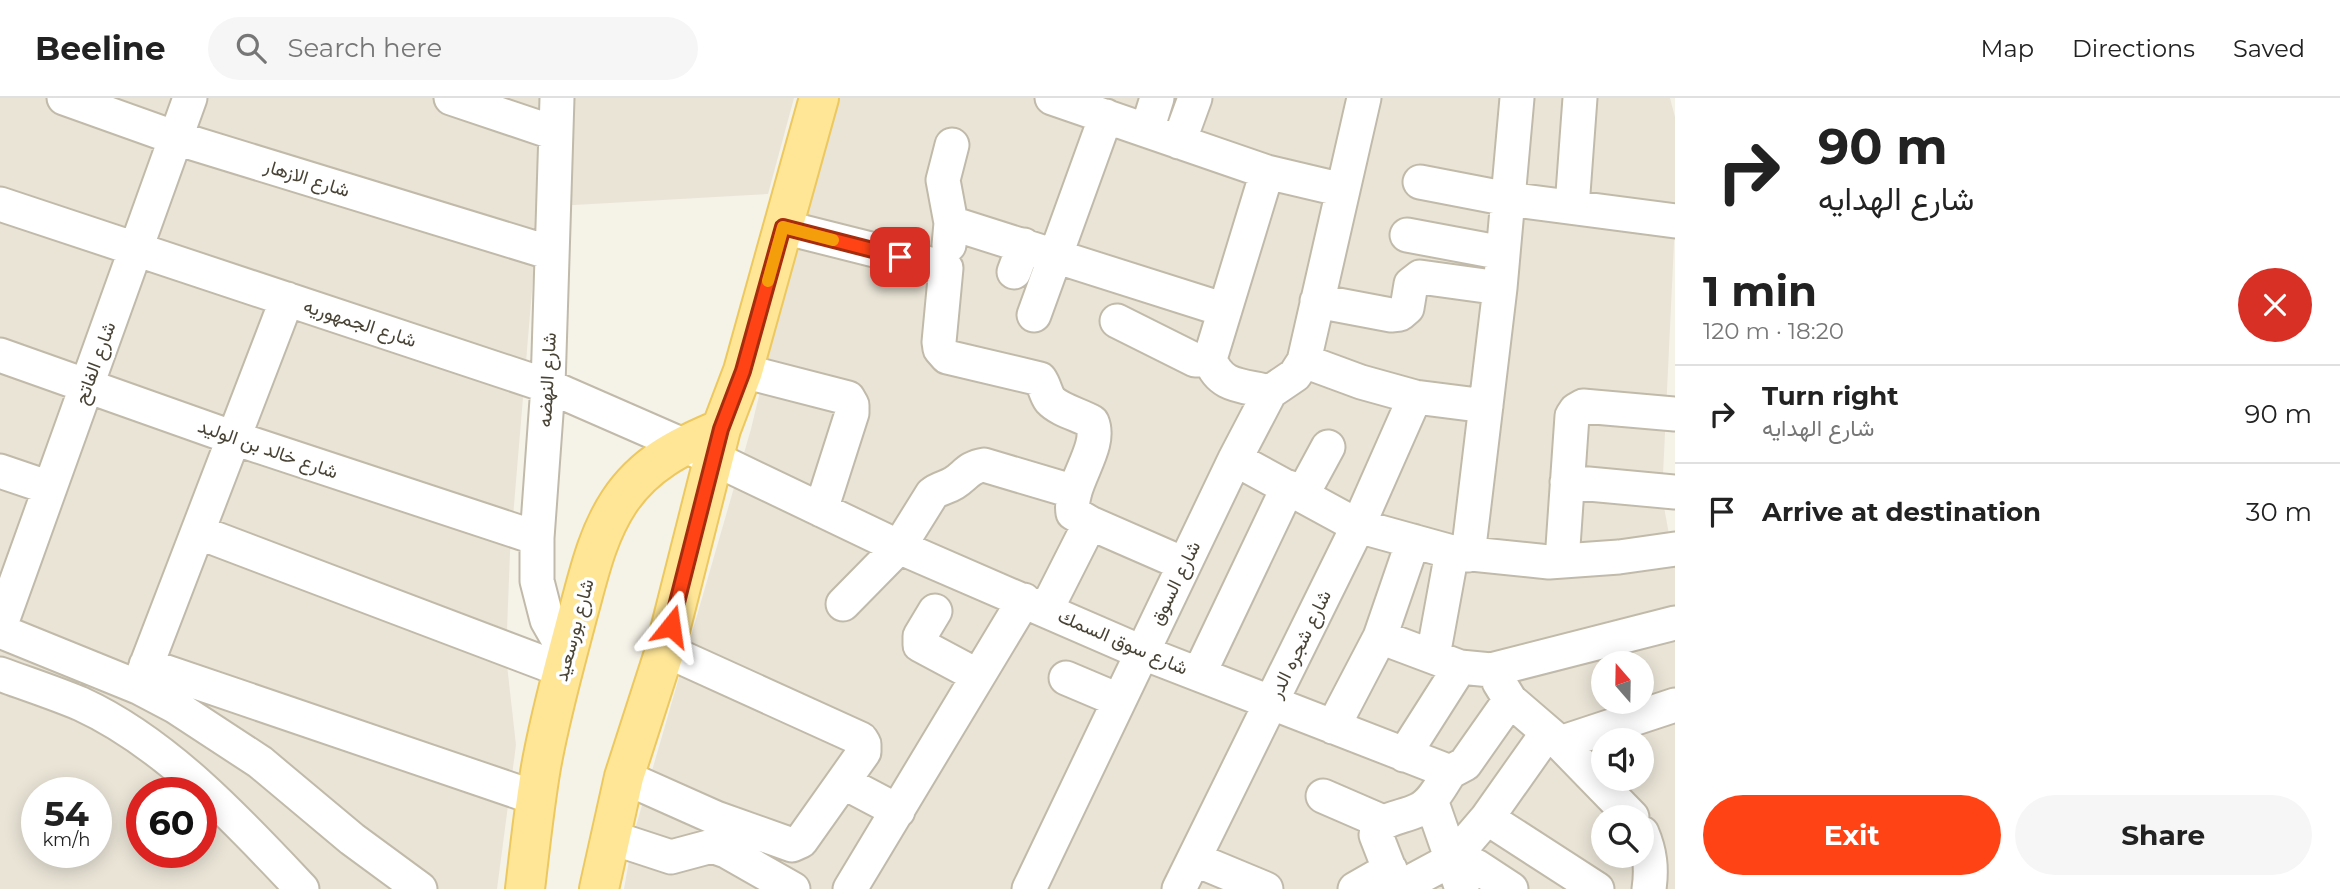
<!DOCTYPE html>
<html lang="en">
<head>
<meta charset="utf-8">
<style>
	body { margin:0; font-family:Montserrat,Vazirmatn,sans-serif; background:#f6f6f6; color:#222; height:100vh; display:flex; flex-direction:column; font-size:26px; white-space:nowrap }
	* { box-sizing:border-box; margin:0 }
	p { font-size:23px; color:#767676 }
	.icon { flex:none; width:38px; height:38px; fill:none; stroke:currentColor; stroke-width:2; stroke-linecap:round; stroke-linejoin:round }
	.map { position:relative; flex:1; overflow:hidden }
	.drawer { display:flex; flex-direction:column; background:#fff; width:665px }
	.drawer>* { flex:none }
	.guide { background:#fff; color:#222; overflow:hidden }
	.needle { width:46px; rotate:340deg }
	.buttons { position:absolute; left:1591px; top:553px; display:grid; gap:14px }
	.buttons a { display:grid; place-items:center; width:63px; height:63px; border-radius:50%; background:#fff; box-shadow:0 4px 18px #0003; font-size:35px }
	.speed { position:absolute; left:21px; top:679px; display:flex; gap:14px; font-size:35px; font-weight:700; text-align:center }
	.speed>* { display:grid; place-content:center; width:91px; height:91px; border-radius:50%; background:#fff; box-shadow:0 4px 18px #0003; line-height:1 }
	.speed small { font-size:18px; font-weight:400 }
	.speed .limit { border:10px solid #d22; background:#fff; color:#111 }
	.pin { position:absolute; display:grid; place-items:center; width:60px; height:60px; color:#fff; margin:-30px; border-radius:14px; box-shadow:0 4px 10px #0006 }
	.me { position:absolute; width:77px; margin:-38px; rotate:15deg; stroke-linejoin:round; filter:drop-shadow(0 0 5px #0008) }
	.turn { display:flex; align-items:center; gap:24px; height:147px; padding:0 28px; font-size:32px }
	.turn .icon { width:91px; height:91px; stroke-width:2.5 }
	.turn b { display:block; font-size:49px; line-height:60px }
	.round { display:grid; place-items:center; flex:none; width:74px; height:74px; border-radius:37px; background:#f6f6f6 }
	.summary { display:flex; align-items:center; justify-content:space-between; height:119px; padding:0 28px }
	h1 { font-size:42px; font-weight:700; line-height:52px }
	.action { display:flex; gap:14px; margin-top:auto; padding:14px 28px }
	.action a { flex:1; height:80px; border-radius:42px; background:#ff4315; color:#fff; font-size:28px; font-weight:700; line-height:80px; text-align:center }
	.action a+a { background:#f6f6f6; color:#222 }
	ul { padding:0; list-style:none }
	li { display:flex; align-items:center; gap:21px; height:98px; padding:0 28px; border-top:2px solid #e0e0e0 }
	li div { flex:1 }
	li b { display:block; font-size:26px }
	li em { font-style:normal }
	header { display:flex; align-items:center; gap:42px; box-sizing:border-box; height:98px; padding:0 35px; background:#fff; border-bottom:2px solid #e0e0e0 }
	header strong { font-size:33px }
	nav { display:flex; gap:38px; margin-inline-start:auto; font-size:24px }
	.search { width:490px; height:63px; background:#f6f6f6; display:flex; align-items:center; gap:18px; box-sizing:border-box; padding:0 24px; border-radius:38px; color:#767676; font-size:26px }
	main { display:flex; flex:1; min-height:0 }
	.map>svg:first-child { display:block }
	.residential { fill:#e9e4d6; fill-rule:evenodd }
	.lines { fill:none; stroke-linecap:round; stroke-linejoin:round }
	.street-casing { stroke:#c1baaa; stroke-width:37 }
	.primary-casing { stroke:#ecc85f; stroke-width:42 }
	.street { stroke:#fff; stroke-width:33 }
	.primary { stroke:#ffe697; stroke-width:38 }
	.route-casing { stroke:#a62c0e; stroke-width:18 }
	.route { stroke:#ff4315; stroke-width:12 }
	.slow { stroke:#f59e0b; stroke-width:12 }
	.labels { text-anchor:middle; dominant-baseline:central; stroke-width:7; stroke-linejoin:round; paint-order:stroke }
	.street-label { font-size:19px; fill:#494336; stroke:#fff }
</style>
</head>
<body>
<header>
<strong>Beeline</strong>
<div class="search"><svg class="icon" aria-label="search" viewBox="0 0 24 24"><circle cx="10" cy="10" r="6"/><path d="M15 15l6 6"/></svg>Search here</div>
<nav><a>Map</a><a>Directions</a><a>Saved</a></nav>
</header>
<main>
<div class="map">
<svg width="1675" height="791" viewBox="0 0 1675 791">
	<rect width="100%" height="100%" fill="#f5f2e8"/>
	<path class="residential" d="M0,0h794l-26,96 -229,13 -29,346 -4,103 10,89 -19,144h-497zM37,695h59v59h-59zM142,695h59v59h-59z
		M831,0h839l5,19v105l-13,274 13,71v322h-1051l10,-56 117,-404zM1603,565h39v39h-39zM1603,642h39v39h-39zM1603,719h39v39h-39z"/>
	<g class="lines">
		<g class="street-casing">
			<path id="street" d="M64,0l112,40 375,115
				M451,0l104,35
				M557,0l-9,288 -11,152v43l10,39 20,35
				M1052,0l215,74 76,18
				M1147,32l10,-32
				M1179,44l16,-44
				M1267,74l-57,187c10,29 33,26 60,33
				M1420,84l88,17 167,22
				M0,106l548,182 167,73 184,88 242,105 309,120 15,-8 45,-64
				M1572,109l8,-109
				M951,125l274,87
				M783,129l163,41 -7,74 1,7 7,8 93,22c5,7 5,14 10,21 9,10 30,15 42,22 11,26 -24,62 -19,91l17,10 94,41
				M1407,137l96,18
				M949,147l2,-22 -8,-43 9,-35
				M1014,174l10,-27
				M1317,203l74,14 9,-1 7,-6 4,-24 9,-7 80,11
				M1034,217l72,-199
				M1117,223l78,39 15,-1
				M0,257l234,83 303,100
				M1304,263l57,21 54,15 71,9
				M743,273l105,27 4,7v8l-31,97
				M1235,361l123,67 94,26 97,10 70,-5 56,-8
				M0,373l50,17
				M1567,384l108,10
				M1302,397l26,-48
				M198,434l364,138
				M1468,457l32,-267 17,-190
				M1562,463l10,-145 4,-6 7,-4 92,8
				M843,506l56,-57 33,-53c7,-6 14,-6 22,-11 11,-7 15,-16 30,-18l91,27
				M1046,512l44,-87
				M935,513l-15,25v9l58,31
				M0,529l190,-529
				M0,533l138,56 38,20 84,55 92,77 68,50
				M1380,539l80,30 31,3 184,-47
				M1433,558l19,-104
				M146,567l390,133
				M0,576c27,10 55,19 81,30 85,39 158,118 221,185
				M1199,576l89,-187
				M1066,580l52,22
				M1499,584l11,18 50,43 72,74
				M138,589l149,-388
				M1333,629l47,-90 33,-96
				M1560,645l115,-38
				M1404,657l56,-88
				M1450,674c-9,13 -17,31 -32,38 -14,7 -30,7 -41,18l-1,7 21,54 54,-29 36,-42 60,-85
				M624,679l92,41 76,27 9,-4 63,-89v-8l-3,-5 -196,-89
				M843,684l55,29
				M1323,698l60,26
				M1431,702l31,89
				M1487,720l110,71
				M1642,735c8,19 10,35 7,56
				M610,739l61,20 41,-11 14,5 67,38
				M1194,761l72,30
				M1451,762l25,6 35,23
				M850,791l174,-289
				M1029,791l206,-430 35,-67 25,-17 9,-14 60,-263
				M1179,791l179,-363 57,-129
				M1355,791l35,-20"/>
		</g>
		<g class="primary-casing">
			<path id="primary" d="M525,791c5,-41 9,-81 16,-122 9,-51 23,-100 36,-150 11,-39 19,-80 42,-115 25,-38 61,-56 102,-73
				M599,791l25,-112 41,-127 56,-221 22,-58 76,-273"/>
		</g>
		<use href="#street" class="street"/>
		<use href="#primary" class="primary"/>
	</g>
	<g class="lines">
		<g class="route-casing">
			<path id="route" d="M671,528l50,-197 22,-58 40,-144 117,30"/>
		</g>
		<use href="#route" class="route"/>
		<path class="slow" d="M768,183l15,-54 50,13"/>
	</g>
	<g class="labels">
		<g class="street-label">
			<text transform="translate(307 80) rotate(17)">شارع الازهار</text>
			<text transform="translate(360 225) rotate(18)">شارع الجمهوريه</text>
			<text transform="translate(95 265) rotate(-70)">شارع الفاتح</text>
			<text transform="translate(547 282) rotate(-87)">شارع النهضه</text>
			<text transform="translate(268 351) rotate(19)">شارع خالد بن الوليد</text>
			<text transform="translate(1175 485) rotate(-64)">شارع السوق</text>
			<text transform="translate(574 532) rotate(-75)">شارع بورسعيد</text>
			<text transform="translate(1123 544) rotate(23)">شارع سوق السمك</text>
			<text transform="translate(1300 546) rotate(-64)">شارع شجره الدر</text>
		</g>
	</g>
</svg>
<div class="buttons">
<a><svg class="needle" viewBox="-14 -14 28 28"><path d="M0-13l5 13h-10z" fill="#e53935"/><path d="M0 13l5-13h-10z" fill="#767676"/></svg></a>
<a><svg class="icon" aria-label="sound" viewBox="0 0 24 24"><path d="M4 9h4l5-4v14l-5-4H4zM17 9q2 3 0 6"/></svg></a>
<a><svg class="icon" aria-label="search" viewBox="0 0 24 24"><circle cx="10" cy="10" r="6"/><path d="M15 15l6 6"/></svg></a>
</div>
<div class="speed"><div>54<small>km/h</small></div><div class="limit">60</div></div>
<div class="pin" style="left:900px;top:159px;background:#d93025"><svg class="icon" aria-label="arrive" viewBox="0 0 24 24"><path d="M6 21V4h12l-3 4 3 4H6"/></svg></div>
<svg class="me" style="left:671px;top:528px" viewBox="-20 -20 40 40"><path d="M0-17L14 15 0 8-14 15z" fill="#ff4315" stroke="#fff" stroke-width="4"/></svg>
</div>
<section class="drawer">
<div class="guide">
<div class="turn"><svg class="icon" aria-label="right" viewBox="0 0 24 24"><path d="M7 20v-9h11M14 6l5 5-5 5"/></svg><div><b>90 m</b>شارع الهدايه</div></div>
</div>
<div class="summary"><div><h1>1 min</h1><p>120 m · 18:20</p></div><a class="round" style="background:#d93025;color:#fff"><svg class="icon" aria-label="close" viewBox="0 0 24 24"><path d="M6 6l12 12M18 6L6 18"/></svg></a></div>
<ul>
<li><svg class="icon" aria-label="right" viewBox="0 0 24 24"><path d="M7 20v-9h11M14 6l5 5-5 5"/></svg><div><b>Turn right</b><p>شارع الهدايه</p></div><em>90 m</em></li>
<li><svg class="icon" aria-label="arrive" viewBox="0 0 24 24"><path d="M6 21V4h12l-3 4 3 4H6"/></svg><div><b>Arrive at destination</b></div><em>30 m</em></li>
</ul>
<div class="action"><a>Exit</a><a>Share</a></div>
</section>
</main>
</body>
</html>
